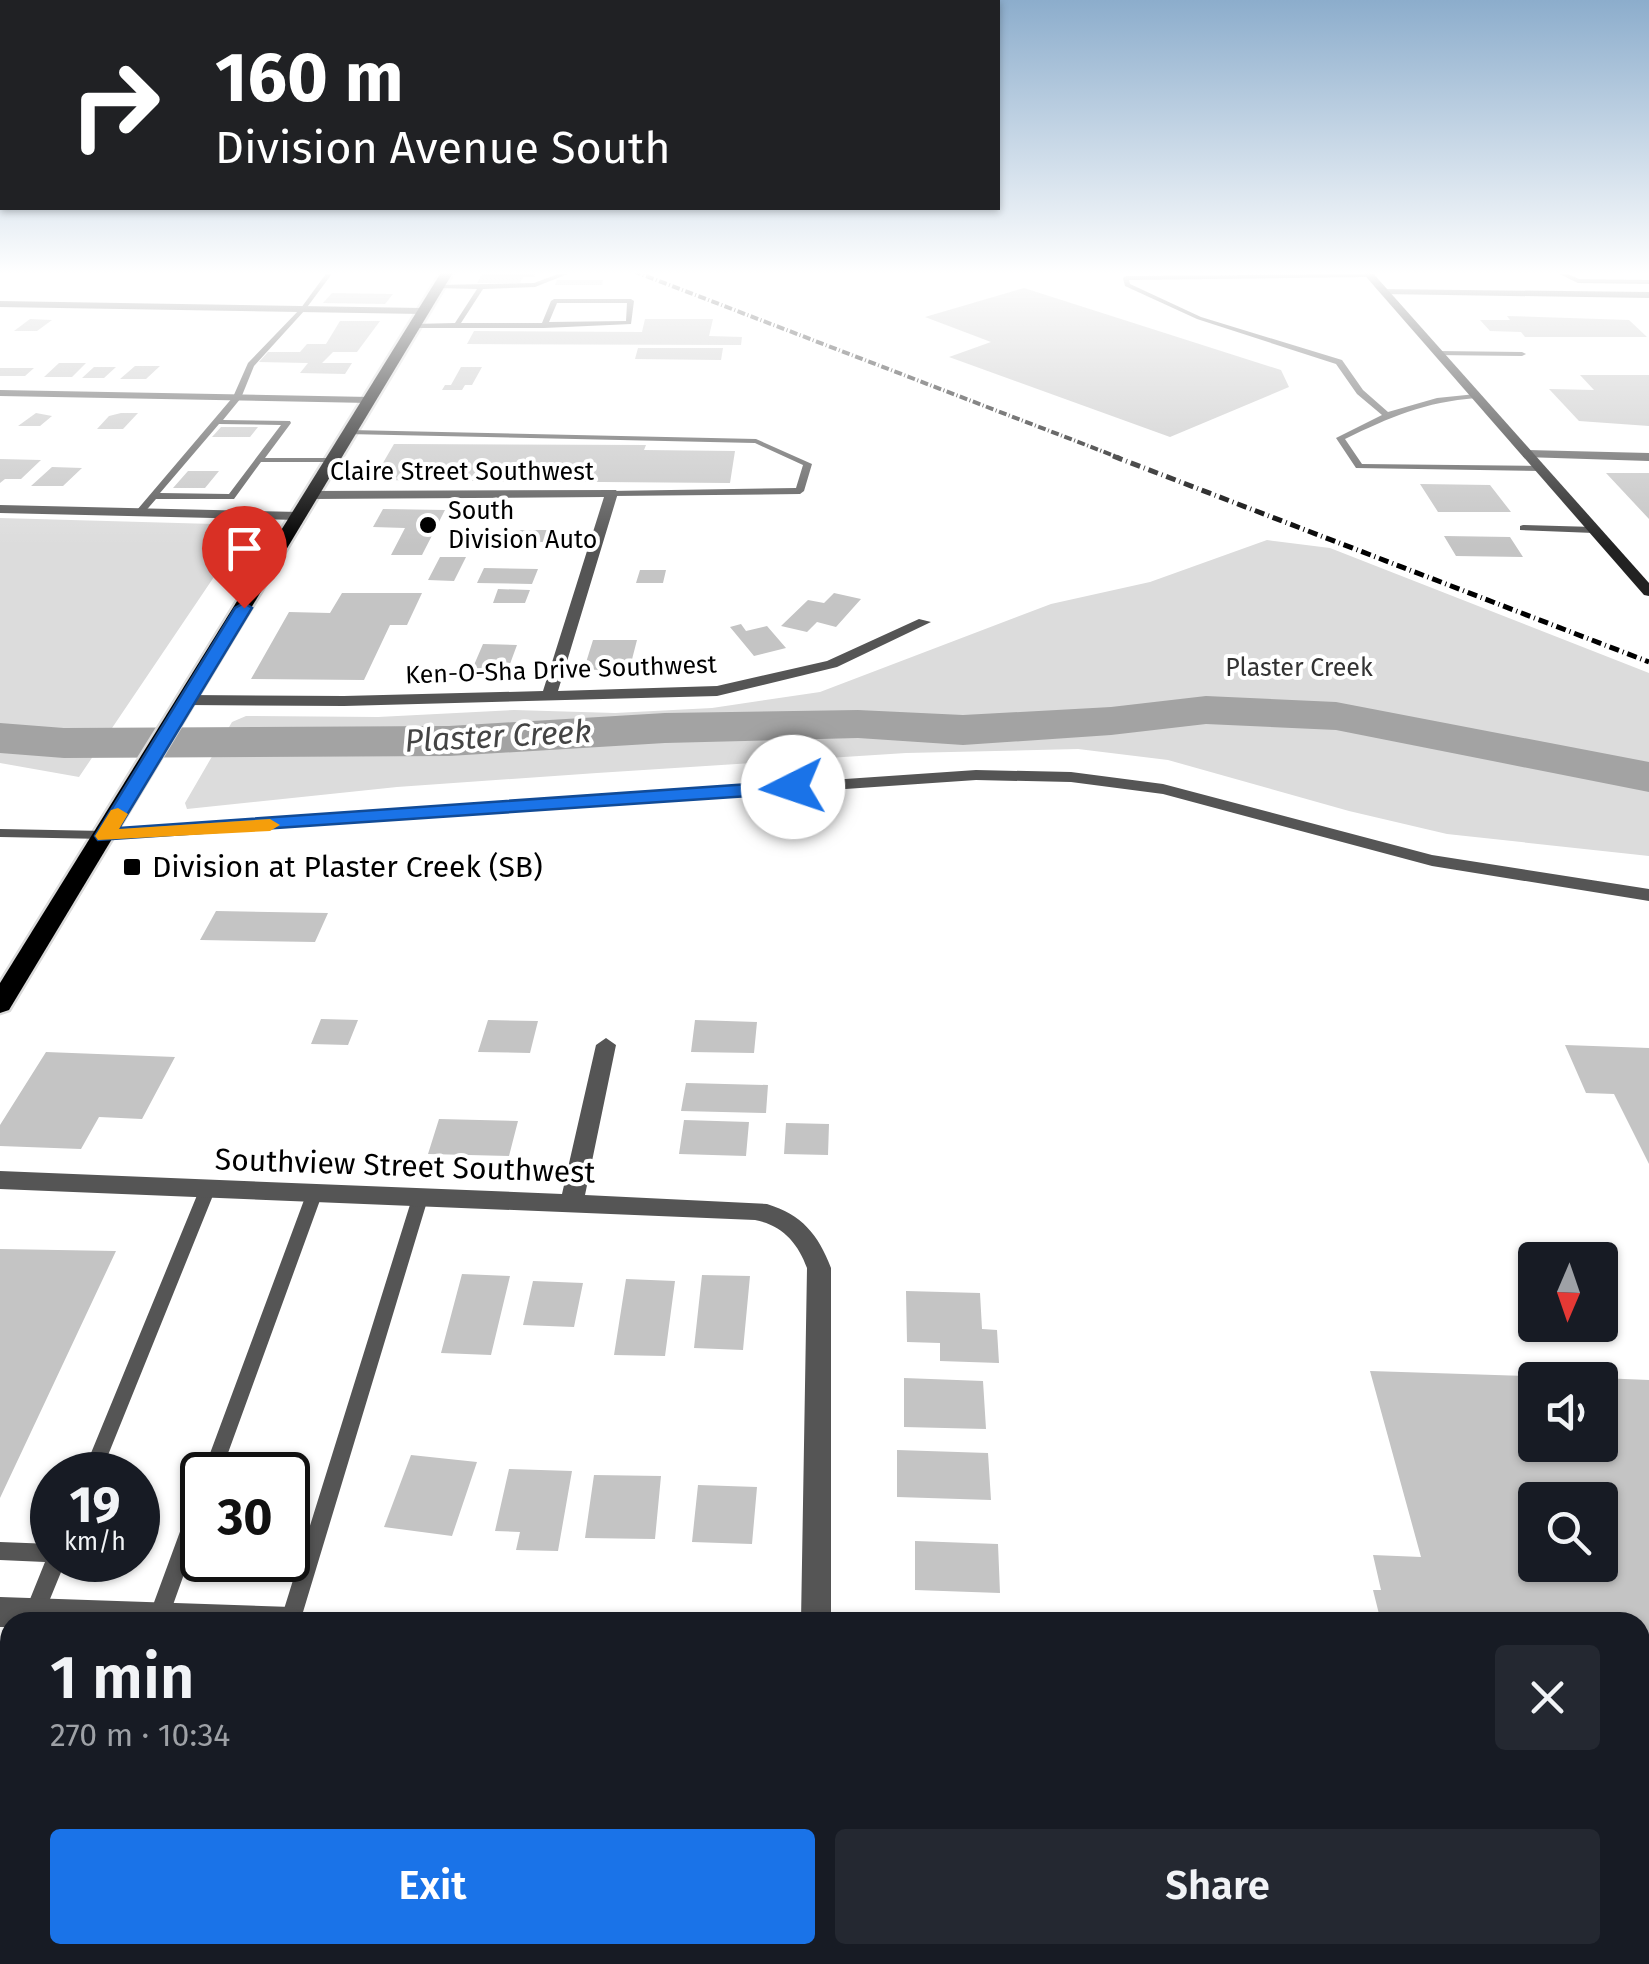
<!DOCTYPE html>
<html lang="en">
<head>
<meta charset="utf-8">
<style>
	body { margin:0; font-family:"Fira Sans",sans-serif; background:#242831; color:#f1f3f6; height:100vh; display:flex; flex-direction:column; font-size:38px; white-space:nowrap }
	* { box-sizing:border-box; margin:0 }
	p { font-size:32px; color:#9ea1a6 }
	.icon { flex:none; width:55px; height:55px; fill:none; stroke:currentColor; stroke-width:2; stroke-linecap:round; stroke-linejoin:round }
	.map { position:relative; flex:1; overflow:hidden }
	.side { position:absolute; left:0px; top:1612px; width:1650px; height:352px; display:flex; flex-direction:column; background:#171b24; border-radius:30px 30px 0 0; box-shadow:0 2px 8px #0004 }
	.side>* { flex:none }
	.hud { position:absolute; left:0px; top:0px; width:1000px; height:210px; box-shadow:0 2px 8px #0004; background:#202124; color:#fff; overflow:hidden }
	.needle { width:65px; rotate:182deg }
	.fabs { position:absolute; left:1518px; top:1242px; display:grid; gap:20px }
	.fabs a { display:grid; place-items:center; width:100px; height:100px; border-radius:10px; background:#171b24; box-shadow:0 2px 8px #0004; font-size:50px }
	.speed { position:absolute; left:30px; top:1452px; display:flex; gap:20px; font-size:50px; font-weight:700; text-align:center }
	.speed>* { display:grid; place-content:center; width:130px; height:130px; border-radius:50%; background:#171b24; box-shadow:0 2px 8px #0004; line-height:1 }
	.speed small { font-size:25px; font-weight:400 }
	.speed .limit { border:5px solid #111; border-radius:15px; background:#fff; color:#111 }
	.pin { position:absolute; display:grid; place-items:center; width:85px; height:85px; color:#fff; margin:-102px -42px; border-radius:50% 50% 50% 0; rotate:-45deg; box-shadow:0 0 10px #0007 }
	.pin .icon { rotate:45deg }
	.me { position:absolute; width:110px; margin:-55px; rotate:266deg; stroke-linejoin:round; filter:drop-shadow(0 0 8px #0008) }
	.turn { display:flex; align-items:center; gap:35px; height:210px; padding:0 50px; font-size:45px }
	.turn .icon { width:130px; height:130px; stroke-width:2.5 }
	.turn b { display:block; font-size:70px; line-height:85px }
	.round { display:grid; place-items:center; flex:none; width:105px; height:105px; border-radius:10px; background:#242831 }
	.summary { display:flex; align-items:center; justify-content:space-between; height:170px; padding:0 50px }
	h1 { font-size:60px; font-weight:600; line-height:75px }
	.primary-button { display:flex; gap:20px; margin-top:auto; padding:20px 50px }
	.primary-button a { flex:1; height:115px; border-radius:10px; background:#1a73e8; color:#fff; font-size:40px; font-weight:600; line-height:115px; text-align:center }
	.primary-button a+a { background:#242831; color:#f1f3f6 }
	.map>svg:first-child { display:block }
	.green { fill:#dcdcdc }
	.lines { fill:none; stroke-linecap:round; stroke-linejoin:round }
	.river { fill:#a3a3a3; fill-rule:evenodd }
	.building { fill:#c4c4c4; fill-rule:evenodd }
	.primary-casing { stroke:#dbdbdb; stroke-width:5 }
	.lane { fill:#555; fill-rule:evenodd }
	.street { fill:#555; fill-rule:evenodd }
	.secondary { fill:#222; fill-rule:evenodd }
	.primary { fill:#000; fill-rule:evenodd }
	.rail-far1 { stroke:#000; stroke-width:4; stroke-dasharray:8 2.5 1 2.5; stroke-linecap:butt }
	.rail { stroke:#000; stroke-width:5; stroke-dasharray:10 4 1 4; stroke-linecap:butt }
	.route { fill:#1a73e8; stroke:#114b97; stroke-width:2.5 }
	.slow { fill:#f59e0b }
	.poi-dot { fill:#000; stroke:#fff; stroke-width:4 }
	.labels { text-anchor:middle; dominant-baseline:central; stroke-width:8; stroke-linejoin:round; paint-order:stroke }
	.far-street-label { font-size:25px; fill:#000; stroke:#fff }
	.far-poi-label { font-size:25px; fill:#000; stroke:#fff; text-anchor:start }
	.far-park-label { font-size:25px; fill:#333; stroke:#fff }
	.poi-label { font-size:30px; fill:#000; stroke:#fff; text-anchor:start }
	.street-label { font-size:30px; fill:#000; stroke:#fff }
	.water-label { font-size:32px; font-style:italic; fill:#444; stroke:#fff }
</style>
</head>
<body>
<div class="map">
<svg width="1649" height="1964" viewBox="0 0 1649 1964">
	<rect width="100%" height="100%" fill="#fff"/>
	<path class="green" d="M0,518l249,7 -170,252 -79,-14z
		M1267,540l63,8 319,125v183l-202,-22 -98,-23 -181,-51 -90,-11 -172,4 -309,20 -200,14 -210,22 -2,-6 47,-81 14,-6 132,1 136,-7 101,3 97,-5 108,-16 231,-88 99,-22z"/>
	<g class="lines">
		<path class="river" d="M1206,696l130,6 313,60v30l-313,-62 -130,-6 -95,11 -148,10 -105,-7 -193,5 -216,13 -385,2 -64,-5v-30l64,5 385,-2 216,-13 193,-3 105,5 148,-8z"/>
	</g>
	<path class="building" d="M484,271h53l-3,6h-11l-3,6h-43z
		M557,280h46l-1,5h-47z
		M1024,288l257,82 8,17 -119,50 -221,-80 42,-15 -66,-25z
		M332,293l61,1 -8,10 -62,-1z
		M1507,316l122,4 18,17h-122l-4,-5 -31,-1 -10,-11h30z
		M30,319l22,1 -15,11h-23z
		M645,319h68l-4,17 33,1 -1,8 -274,-1 7,-13 168,1z
		M340,321h40l-23,31h-24l-11,11h30l-7,11 -45,-1 8,-10 -49,-1 9,-10h32l7,-8h19z
		M638,348h85l-2,12 -86,-1z
		M59,363h27l-14,14h-28z
		M135,366h25l-14,13h-26z
		M94,367h22l-12,11h-22z
		M461,367h21l-10,18h-7l-3,5h-20l3,-5h6z
		M0,368h34l-9,8h-25z
		M1580,375h69v51l-70,-5 -30,-32 45,1z
		M36,413l16,3 -12,10h-22z
		M121,413h17l-15,16h-26l12,-13z
		M221,427h37l-8,10h-38z
		M394,444l252,1 -2,5 91,1 -5,32 -357,-3z
		M0,459l41,1 -20,19h-16l-5,4z
		M52,467l30,1 -19,18h-32z
		M188,471h31l-14,17h-32z
		M1606,473h43v46z
		M1420,484l70,1 21,27h-73z
		M383,509l62,1 -23,45h-31l14,-27 -32,-1z
		M520,530h28l-4,12h-29z
		M1444,536l66,1 13,20 -67,-1z
		M440,557h26l-12,24 -26,-1z
		M484,568l54,1 -6,15 -55,-1z
		M640,570h26l-3,13h-27z
		M498,589l32,1 -5,13h-32z
		M342,593h80l-15,32h-17l-26,55 -113,-1 38,-67 41,1z
		M834,593l27,6 -25,28 -19,-5 -10,10 -26,-6 27,-26 16,3z
		M741,624l5,7 21,-5 19,22 -32,8 -24,-29z
		M593,640h44l-8,31 -32,3 1,-4 -14,-1z
		M483,644l34,1 -10,27h-36z
		M216,911l112,2 -13,29 -115,-2z
		M321,1019l37,1 -10,25 -37,-1z
		M488,1020l50,1 -8,32 -52,-1z
		M695,1020l62,2 -3,31 -63,-1z
		M1565,1045l84,3v116l-35,-70 -28,-1z
		M46,1052l129,5 -33,62 -43,-2 -18,32 -81,-3v-21z
		M686,1083l82,2 -2,28 -85,-2z
		M439,1119l79,2 -9,35 -81,-2z
		M684,1120l65,2 -3,34 -67,-2z
		M786,1123l43,1 -1,31 -44,-1z
		M0,1249l116,2 -116,247z
		M462,1274l48,2 -19,79 -50,-2z
		M702,1275l48,1 -7,74 -49,-2z
		M626,1279l49,2 -10,75 -51,-1z
		M533,1281l50,2 -9,44 -51,-2z
		M906,1291l74,2 2,36 15,1 2,33 -59,-2v-18l-33,-1z
		M1370,1371l192,6v3h-27v65h65v-67l49,2v584h-184l-3,-9h178v-333h-259l-8,-32h8l-8,-35 48,2zM1535,1500h65v65h-65z
		M904,1378l79,3 3,48 -82,-2z
		M897,1450l91,3 3,47 -94,-3z
		M411,1455l66,7 -25,74 -68,-9z
		M509,1469l63,2 -14,80 -42,-1 4,-18 -25,-1z
		M594,1475l67,1 -6,63 -70,-1z
		M698,1485l59,2 -5,57 -60,-2z
		M915,1541l83,3 2,49 -85,-3z
		M925,1612l78,2 1,8h-79z
		M400,1955h54l-1,9h-55z
		M925,1955h97l1,9h-98z"/>
	<g class="lines">
		<g class="primary-casing">
			<path id="primary" d="M442,271h12l-445,739 -9,3v-30z"/>
		</g>
		<path class="lane" d="M328,271h6l-29,39 -51,56 -13,32 -18,22 67,1 1,2 -26,35h68l4,2 -1,2h-75l-27,37h-78l-13,15h-6v-4l96,-113 15,-34 53,-55zM219,424l62,1 -52,69 -69,-1z
			M566,271h9l-40,16 -52,2 -22,34h81l9,-22 3,-2h77l3,2 -3,23 -87,4h-131l-3,-2 3,-2 42,-1 22,-34 -38,-1 -2,-3 97,-2zM557,303h70l-1,18 -77,1z
			M1553,271h8l18,8 70,1v4l-71,-1z
			M1371,274l-2,3 -240,3 1,4 71,33 141,43 21,30 25,22 49,-14 39,-4 4,2 -4,2c-51,4 -86,19 -131,41l17,25 178,2 4,3 -1,2 -187,-3 -20,-30 46,-23 -25,-21 -21,-30 -139,-45 -72,-33 -2,-8 3,-2z
			M1438,351l84,1 4,2 -4,2 -87,-1 -1,-2z
			M350,430l406,9 56,25 -8,27 -4,3 -188,2 -3,-1v-4l187,-3 7,-23 -48,-22 -408,-9v-4z
			M1523,525l71,2 5,3 -5,3 -74,-3v-4z
			M0,829l105,2 6,4 -6,4 -105,-2z
			M208,1182l6,2 2,4 -116,287h-18l118,-287 2,-4z
			M315,1186l6,2 2,4 -103,283h-18v2v-2l105,-283 2,-4z
			M421,1189l6,2 2,4 -129,427h-20l133,-427 2,-4z
			M202,1490v34l-33,92 -3,6h-14l-3,-6 43,-117 3,-6z
			M0,1542l52,2v16h14l-25,61h-14l-3,-7 21,-52 -45,-2z"/>
		<path class="street" d="M1380,289l269,3v6l-266,-4z
			M0,301l422,7 5,3 -5,3 -422,-7z
			M0,390l370,7 6,3 -6,3 -370,-7z
			M1527,450l122,3v8l-126,-4v-6z
			M616,490l2,3 -60,198 159,-5 110,-25 92,-42 12,3 -94,45 -120,29 -373,10 -156,-1 -8,-5 8,-5 156,1 199,-5 61,-194 -292,2 -6,-4 6,-4z
			M0,505l299,7 6,4 -6,4 -299,-7z
			M976,770l95,2 92,12 269,71 217,34v12l-217,-35 -269,-72 -92,-12 -95,-2 -871,60 -9,-5 9,-5z
			M606,1038l10,7 -31,150 182,9c35,11 51,30 64,64v354h-30l6,-354c-9,-25 -25,-43 -52,-48l-755,-31v-18l562,23 34,-149z
			M0,1597l291,10 10,5 5,10h-296v5h-10z
			M797,1955h34v9h-34z"/>
		<path class="secondary" d="M1361,271h10l278,312v13l-5,-1z"/>
		<use href="#primary" class="primary"/>
		<path class="rail-far1" d="M633,271l487,187"/>
		<path class="rail" d="M1113,456l536,206"/>
	</g>
	<linearGradient id="sky" x2="0" y2="1"><stop stop-color="#8cadcc"/><stop offset="0.5" stop-color="#fff"/><stop offset="1" stop-color="#fff" stop-opacity="0"/></linearGradient>
	<rect width="1649" height="546" fill="url(#sky)"/>
	<path class="route" d="M244,603l8,5 -133,220 674,-47 10,6 -10,6 -695,47 -3,-4 140,-228z"/>
	<path class="slow" d="M118,808l10,6 -9,15 151,-10 10,6 -10,6 -172,9 -3,-4 16,-26z"/>
	<g class="poi-dot">
		<circle cx="428" cy="525" r="10"/>
		<rect x="122" y="857" width="20" height="20" rx="5"/>
	</g>
	<g class="labels">
		<g class="far-street-label">
			<text x="462" y="472">Claire Street Southwest</text>
			<text transform="translate(561 670) rotate(-2)">Ken-O-Sha Drive Southwest</text>
		</g>
		<g class="far-poi-label">
			<text x="448" y="511">South<tspan x="448" dy="29">Division Auto</tspan></text>
		</g>
		<g class="far-park-label">
			<text x="1299" y="668">Plaster Creek</text>
		</g>
		<g class="poi-label">
			<text x="152" y="867">Division at Plaster Creek (SB)</text>
		</g>
		<g class="street-label">
			<text transform="translate(405 1166) rotate(2)">Southview Street Southwest</text>
		</g>
		<g class="water-label">
			<text transform="translate(498 736) rotate(-3)">Plaster Creek</text>
		</g>
	</g>
</svg>
<div class="fabs">
<a><svg class="needle" viewBox="-14 -14 28 28"><path d="M0-13l5 13h-10z" fill="#e53935"/><path d="M0 13l5-13h-10z" fill="#9ea1a6"/></svg></a>
<a><svg class="icon" aria-label="sound" viewBox="0 0 24 24"><path d="M4 9h4l5-4v14l-5-4H4zM17 9q2 3 0 6"/></svg></a>
<a><svg class="icon" aria-label="search" viewBox="0 0 24 24"><circle cx="10" cy="10" r="6"/><path d="M15 15l6 6"/></svg></a>
</div>
<div class="speed"><div>19<small>km/h</small></div><div class="limit">30</div></div>
<div class="pin" style="left:244px;top:608px;background:#d93025"><svg class="icon" aria-label="arrive" viewBox="0 0 24 24"><path d="M6 21V4h12l-3 4 3 4H6"/></svg></div>
<svg class="me" style="left:793px;top:787px" viewBox="-20 -20 40 40"><circle r="19" fill="#fff"/><path d="M0-13L10 11 0 6-10 11z" fill="#1a73e8"/></svg>
<div class="hud">
<div class="turn"><svg class="icon" aria-label="right" viewBox="0 0 24 24"><path d="M7 20v-9h11M14 6l5 5-5 5"/></svg><div><b>160 m</b>Division Avenue South</div></div>
</div>
<section class="side">
<div class="summary"><div><h1>1 min</h1><p>270 m · 10:34</p></div><a class="round"><svg class="icon" aria-label="close" viewBox="0 0 24 24"><path d="M6 6l12 12M18 6L6 18"/></svg></a></div>
<div class="primary-button"><a>Exit</a><a>Share</a></div>
</section>
</div>
</body>
</html>
